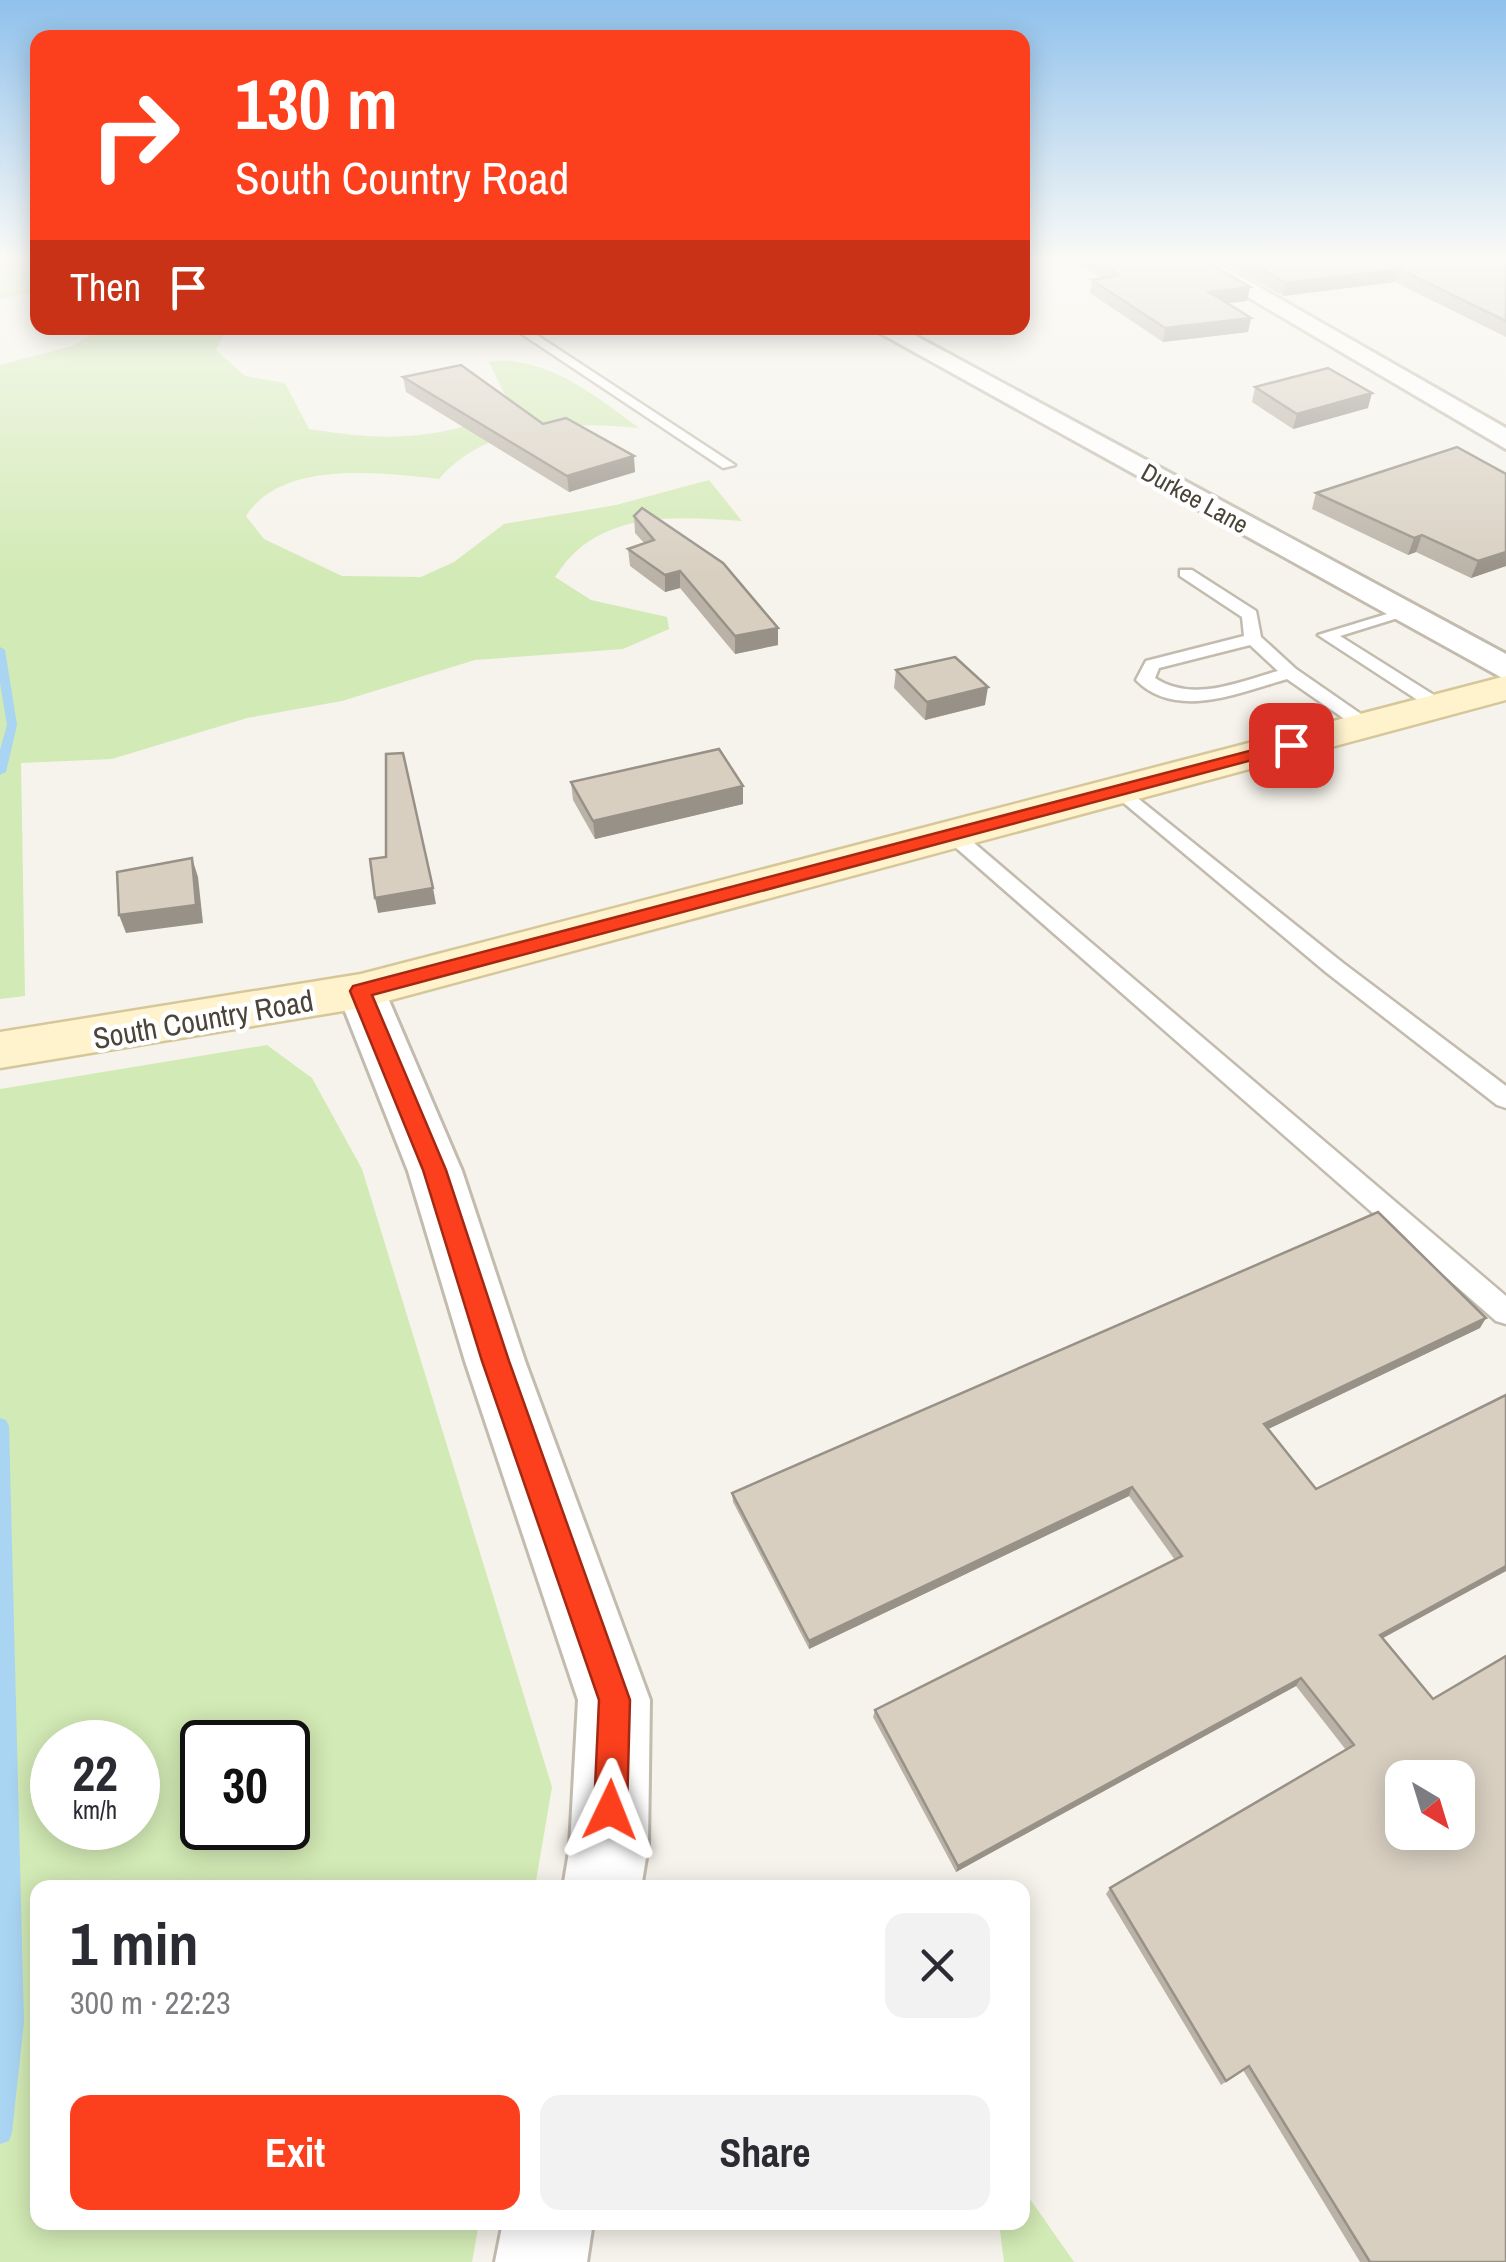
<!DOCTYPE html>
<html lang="en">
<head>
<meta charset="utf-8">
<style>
	body { margin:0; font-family:"Archivo Narrow",sans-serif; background:#f2f2f3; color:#2b2b33; height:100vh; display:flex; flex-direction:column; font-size:38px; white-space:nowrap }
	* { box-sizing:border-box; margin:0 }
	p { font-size:32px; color:#7c7c81 }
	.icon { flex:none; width:55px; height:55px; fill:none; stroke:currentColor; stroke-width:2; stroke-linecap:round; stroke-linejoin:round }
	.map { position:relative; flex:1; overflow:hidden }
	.drawer { position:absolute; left:30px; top:1880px; width:1000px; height:350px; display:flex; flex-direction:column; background:#fff; border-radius:20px; box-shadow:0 5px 25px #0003 }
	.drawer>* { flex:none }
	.hud { position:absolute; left:30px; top:30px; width:1000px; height:305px; border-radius:20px; box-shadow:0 5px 25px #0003; background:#fc3f1d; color:#fff; overflow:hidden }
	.needle { width:65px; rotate:142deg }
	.buttons { position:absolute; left:1385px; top:1760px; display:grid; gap:20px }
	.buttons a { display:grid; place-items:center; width:90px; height:90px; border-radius:20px; background:#fff; box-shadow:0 5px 25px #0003; font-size:50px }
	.speed { position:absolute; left:30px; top:1720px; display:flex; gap:20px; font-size:50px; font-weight:700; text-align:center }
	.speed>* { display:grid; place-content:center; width:130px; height:130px; border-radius:50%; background:#fff; box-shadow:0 5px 25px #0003; line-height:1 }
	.speed small { font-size:25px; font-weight:400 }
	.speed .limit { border:5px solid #111; border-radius:15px; background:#fff; color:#111 }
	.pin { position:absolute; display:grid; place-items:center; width:85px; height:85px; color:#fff; margin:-42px; border-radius:20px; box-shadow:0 5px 15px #0006 }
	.me { position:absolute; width:110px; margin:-55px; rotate:2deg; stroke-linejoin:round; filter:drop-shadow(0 0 8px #0008) }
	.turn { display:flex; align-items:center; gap:35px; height:210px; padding:0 40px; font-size:45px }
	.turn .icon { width:130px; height:130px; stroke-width:2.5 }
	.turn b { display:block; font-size:70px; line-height:85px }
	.then { display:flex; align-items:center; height:95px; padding:0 40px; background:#0003; gap:20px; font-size:38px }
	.round { display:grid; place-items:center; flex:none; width:105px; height:105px; border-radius:20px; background:#f2f2f3 }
	.headline { display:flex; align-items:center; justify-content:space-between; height:170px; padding:0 40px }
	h1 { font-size:60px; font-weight:700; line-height:75px }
	.cta { display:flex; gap:20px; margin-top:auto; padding:20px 40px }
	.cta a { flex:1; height:115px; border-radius:20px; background:#fc3f1d; color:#fff; font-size:40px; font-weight:700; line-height:115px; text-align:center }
	.cta a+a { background:#f2f2f3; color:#2b2b33 }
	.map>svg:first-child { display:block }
	.green { fill:#d2eab5; fill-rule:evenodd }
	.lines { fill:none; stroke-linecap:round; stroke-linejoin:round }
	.stream { fill:#a9d4f2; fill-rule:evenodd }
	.service-casing { stroke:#c2bbae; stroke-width:5 }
	.minor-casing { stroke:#c2bbae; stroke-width:6 }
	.secondary-casing { stroke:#d6c79b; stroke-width:5 }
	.service { fill:#fff; fill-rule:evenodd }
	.minor { fill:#fff; fill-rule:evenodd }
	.secondary { fill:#fff3cd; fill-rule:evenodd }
	.wall { fill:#bab2a6 }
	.shaded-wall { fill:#979187 }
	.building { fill:#d8cfc1; stroke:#979187; stroke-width:2.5; fill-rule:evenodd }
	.route { fill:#fc3f1d; stroke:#a42913; stroke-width:2.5 }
	.labels { text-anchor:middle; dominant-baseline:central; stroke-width:9; stroke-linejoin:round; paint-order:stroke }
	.far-street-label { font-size:25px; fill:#4b4439; stroke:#fff }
	.street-label { font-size:30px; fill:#4b4439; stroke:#fff }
</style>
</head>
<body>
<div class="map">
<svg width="1506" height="2262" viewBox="0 0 1506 2262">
	<rect width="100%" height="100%" fill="#f6f3ec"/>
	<path class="green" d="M0,260h37v32l-37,7z
		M102,328h132l-8,2 -10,20 29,26 40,7 24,46c82,13 125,11 204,-18l-24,-49c54,-9 109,35 150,66 -67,-7 -152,-5 -200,51 -57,-6 -157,-20 -193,37l18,23 78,37 79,1 33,-15 50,-38 112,-19 93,-25 33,41c-70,-5 -145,-11 -187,56l36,23 76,17 2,12 -46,20 -148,11 -133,41 -95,17 -135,41 -91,4 4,233 -25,3v-634l72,-19z
		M267,1045l45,33 50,91 190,618 -17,100 -497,1v334l441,1 -7,39h-472v-1173zM138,1742v86h-86v-86zM202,1742h86v86h-86z
		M1023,2189l51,73h1h-71l-5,-39 23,-1z"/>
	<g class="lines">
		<path class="stream" d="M0,647l5,3 12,75 -11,47 -6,3v-25l7,-25 -7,-42z
			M0,1418l6,2 3,6 15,596 -12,110 -3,9 -9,3z"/>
		<g class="service-casing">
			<path id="service" d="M513,328h13l209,137 -12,3z
				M1180,570h12l64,41 5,26 35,32 75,52v8h-12l-72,-50c-46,13 -111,42 -151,1l10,-19 98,-25 -2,-19 -62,-41zM1250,645l28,26c-40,11 -85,32 -123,7l4,-10z
				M1400,610l14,3 -74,23 105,66v8h-12l-115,-75z
				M1120,784l223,179 163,123v22l-9,-3 -170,-132 -214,-179v-8z
				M953,829l7,2 546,465v28l-10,-3 -550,-482 -3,-4z"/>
		</g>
		<g class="minor-casing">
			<path id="minor" d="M1185,260h27l294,168v21z
				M871,328h30l605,326v26z
				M361,975l17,5 7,11 77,180 63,190 125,339 -2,146 -7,42h-78l7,-42 8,-146 -113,-339 -57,-190 -71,-180 7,-11z
				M503,2222h90l-6,40h-92z"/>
		</g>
		<g class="secondary-casing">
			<path id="secondary" d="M1506,676v24l-1145,308 -361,60v-36l361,-58z"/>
		</g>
		<use href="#service" class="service"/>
		<use href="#minor" class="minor"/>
		<use href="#secondary" class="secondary"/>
	</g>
	<path class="wall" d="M1074,260h129l47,27 -3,14 -20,2 24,15 -3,14 -85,10 -73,-49 2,-13 9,-2z
		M1220,260h286v77l-111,-55 -112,14z
		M403,377l140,47 92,48 -66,20 -163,-100z
		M1255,387l113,21 -75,21 -41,-27z
		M1316,493l190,73 -35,12 -55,-26 -8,3 -96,-46z
		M634,516l144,129 -43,9 -55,-66 -15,4 -35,-26 -2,-17 16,-6 -9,-10z
		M896,670l89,35 -60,15 -31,-32z
		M571,782l172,4v18l-148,35 -22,-39z
		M1480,1328l-212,101 48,60 190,-94v176l-124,67 124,624h-146l-117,-192 -22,15 -115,-191 4,-6 236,-138 -50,-64 -340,186 -83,-155 2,-7 300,-150 -46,-64 -320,153 -76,-147 -1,-9z"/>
	<path class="shaded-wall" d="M1399,269l-4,13 -112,14 3,-13z
		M1250,287l-3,14 -41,5 3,-14z
		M1251,318l-3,14 -85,10 2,-14z
		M1372,393l-4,15 -75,21 4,-15z
		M634,456l1,16 -66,20 -2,-16z
		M1422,535l-6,17 -8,3 6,-17z
		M1506,552v14l-35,12 7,-17z
		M680,571v17l-15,4v-17z
		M778,628v17l-43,9v-18z
		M988,687l-3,18 -60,15 2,-18z
		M743,786v18l-148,35 -2,-18z
		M192,858l6,19 5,46 -77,10 -7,-18z
		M433,888l3,16 -58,9 -3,-15z
		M1486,1318l-6,10 -220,105 4,-9z
		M1132,1487l-3,9 -320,153v-8z
		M1506,1566v5l-132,72 6,-8z
		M1301,1678l-5,8 -340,186 2,-6z"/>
	<path class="building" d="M1096,260h107l47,27 -41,5 42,26 -86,10 -73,-48 27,-5z
		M1246,260h260v61l-107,-52 -113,14z
		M461,365l82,59 23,-6 68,38 -67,20 -164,-99z
		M1328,368l44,25 -75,21 -42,-27z
		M1457,447l49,27v78l-28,9 -56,-26 -8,3 -98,-45z
		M642,508l81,55 55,65 -43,8 -55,-65 -15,4 -37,-26 26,-9 -20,-24z
		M955,657l33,30 -61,15 -31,-32z
		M719,749l24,37 -150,35 -22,-39z
		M403,753l30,135 -58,10 -5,-39 16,-2v-103z
		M192,858l4,47 -77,10 -2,-43z
		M1378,1212l108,106 -222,106 52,65 190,-94v171l-126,69 53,64 73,-43v606h-136l-121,-196 -23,15 -116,-193 244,-143 -53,-67 -343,188 -83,-156 307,-154 -50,-69 -323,154 -77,-148zM1402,1778h56v54h-56z"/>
	<linearGradient id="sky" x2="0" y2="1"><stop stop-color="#8fc1ec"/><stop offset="0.45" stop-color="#fbfaf6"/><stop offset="1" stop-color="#fbfaf6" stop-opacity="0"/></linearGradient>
	<rect width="1506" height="577" fill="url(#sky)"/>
	<path class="route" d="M1291,740l8,5 -2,3 -925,247 74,175 63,191 121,339 -3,110 -5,11 -12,5 -11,-5 -5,-11 5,-110 -117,-339 -59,-191 -73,-179 3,-5z"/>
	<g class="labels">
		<g class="far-street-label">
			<text transform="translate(1195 498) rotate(29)">Durkee Lane</text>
		</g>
		<g class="street-label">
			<text transform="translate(203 1019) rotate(-10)">South Country Road</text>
		</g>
	</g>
</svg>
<div class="buttons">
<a><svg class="needle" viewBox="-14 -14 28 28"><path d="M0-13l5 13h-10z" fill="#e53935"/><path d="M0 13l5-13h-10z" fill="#7c7c81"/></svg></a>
</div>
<div class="speed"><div>22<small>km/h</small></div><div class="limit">30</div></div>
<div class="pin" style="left:1291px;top:745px;background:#d93025"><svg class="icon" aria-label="arrive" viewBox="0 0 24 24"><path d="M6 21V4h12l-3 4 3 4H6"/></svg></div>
<svg class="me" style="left:610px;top:1810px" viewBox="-20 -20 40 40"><path d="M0-17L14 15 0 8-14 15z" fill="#fc3f1d" stroke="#fff" stroke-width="4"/></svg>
<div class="hud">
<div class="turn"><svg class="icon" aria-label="right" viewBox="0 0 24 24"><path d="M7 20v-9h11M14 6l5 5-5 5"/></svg><div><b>130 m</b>South Country Road</div></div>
<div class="then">Then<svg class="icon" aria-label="arrive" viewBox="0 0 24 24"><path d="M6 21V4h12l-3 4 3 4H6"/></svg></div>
</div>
<section class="drawer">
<div class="headline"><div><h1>1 min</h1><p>300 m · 22:23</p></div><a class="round"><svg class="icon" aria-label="close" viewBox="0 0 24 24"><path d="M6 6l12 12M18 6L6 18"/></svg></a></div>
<div class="cta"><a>Exit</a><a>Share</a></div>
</section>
</div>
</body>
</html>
